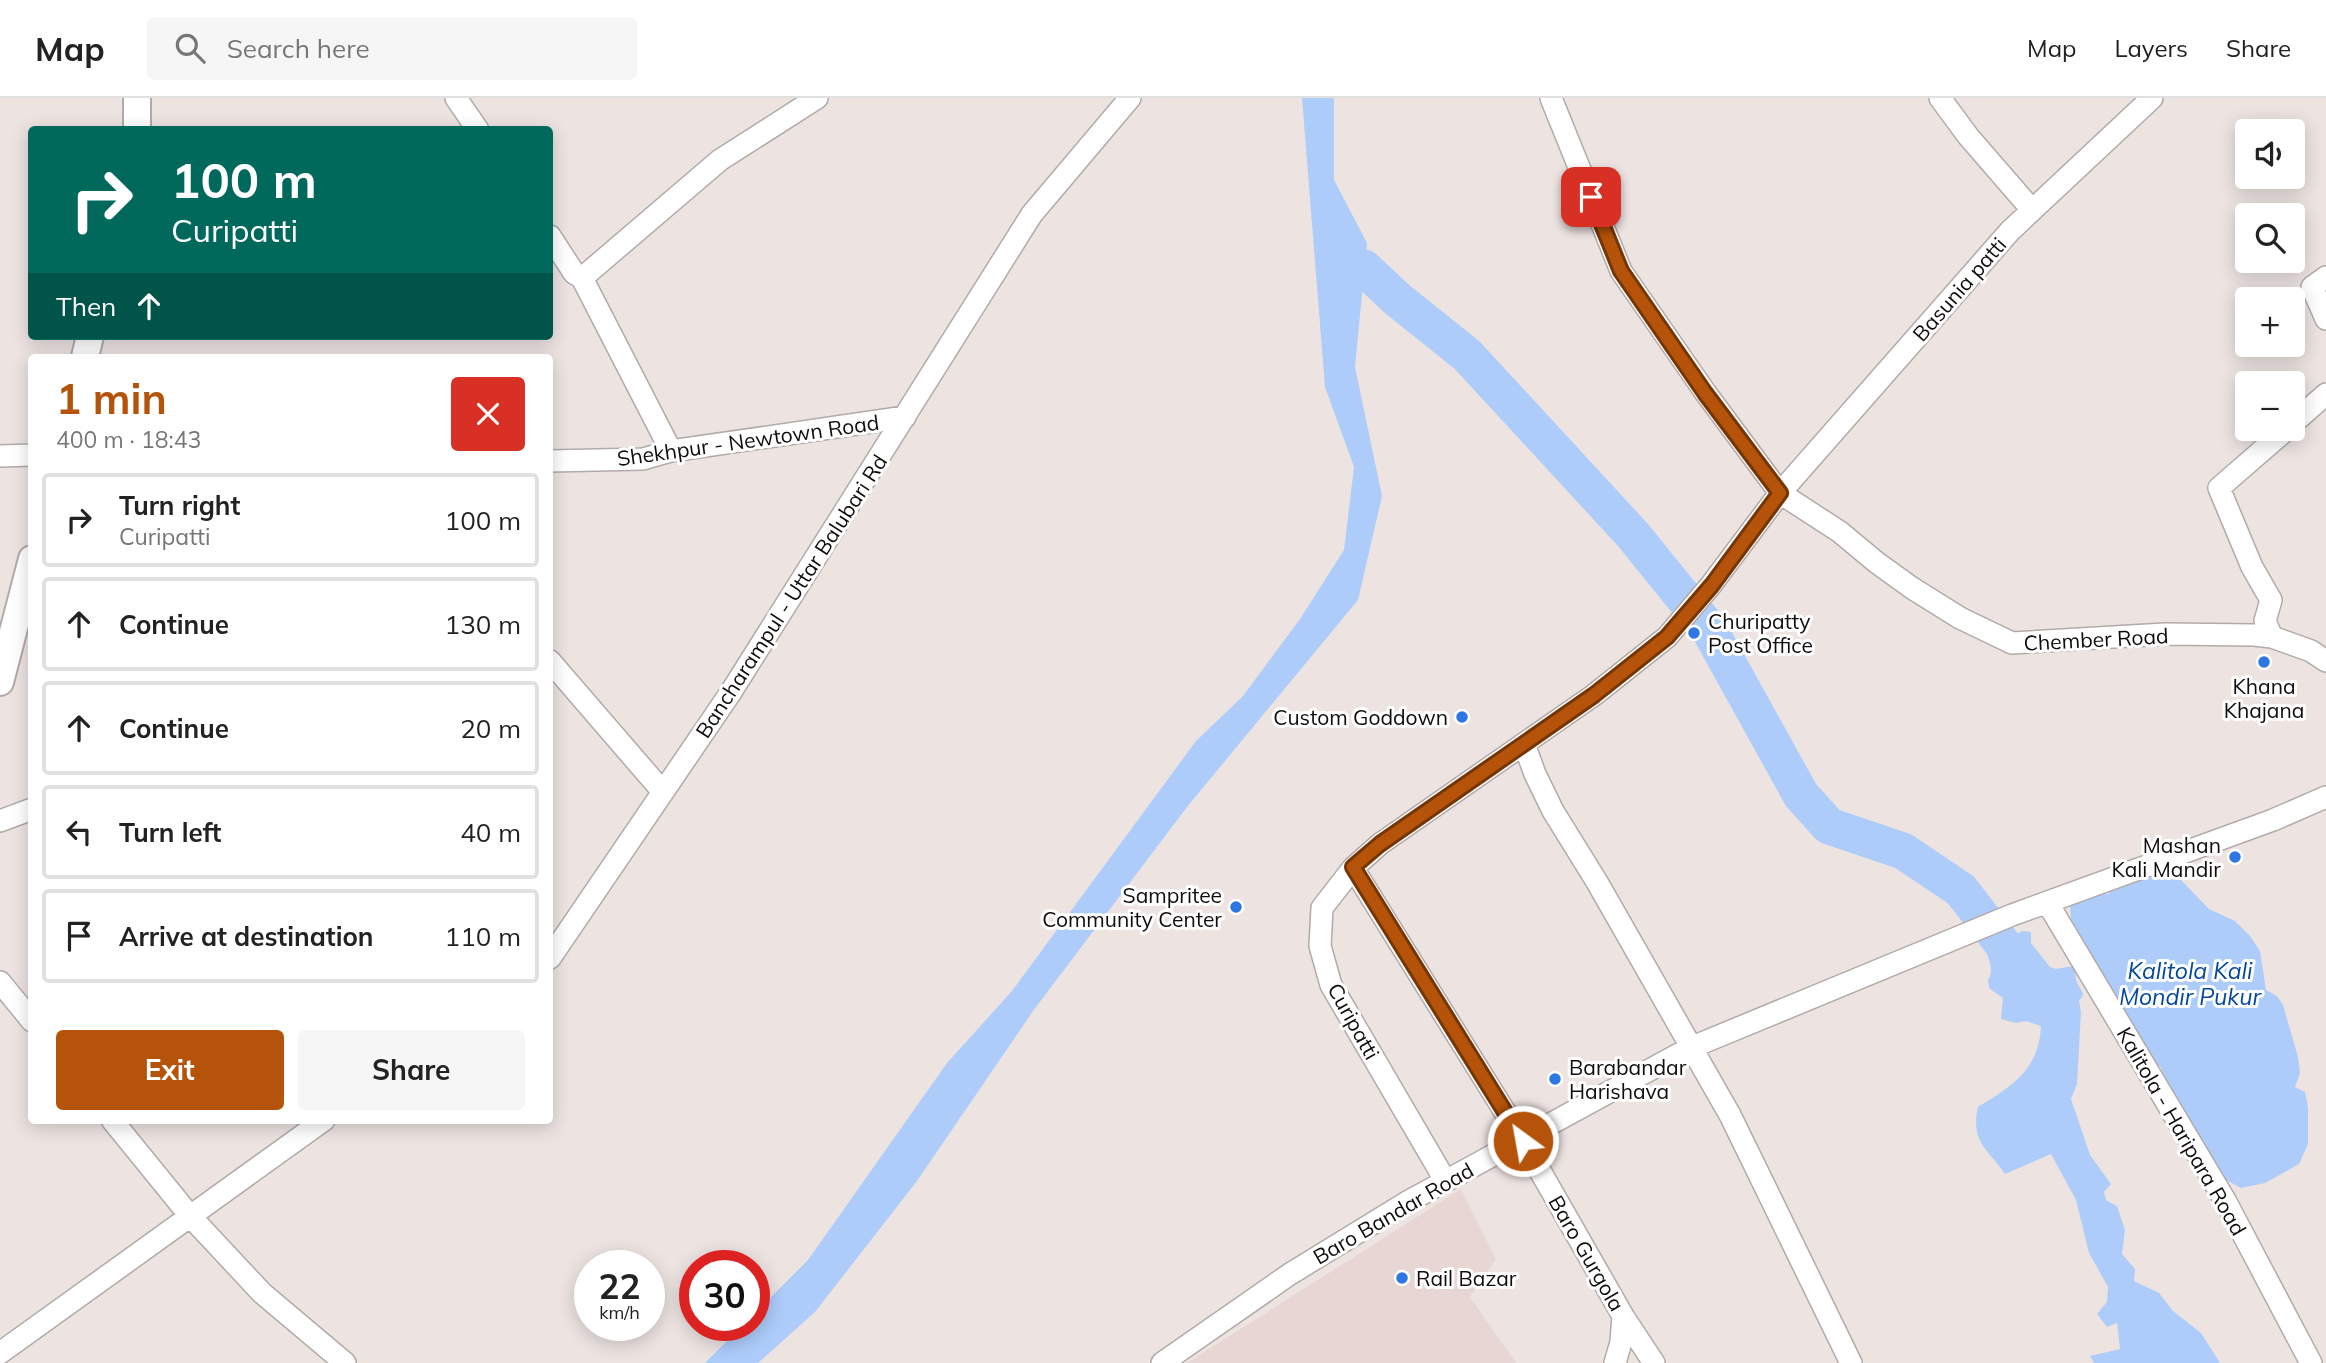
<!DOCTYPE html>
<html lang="en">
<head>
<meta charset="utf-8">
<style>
	body { margin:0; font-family:Mulish,sans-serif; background:#f6f6f6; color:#222; height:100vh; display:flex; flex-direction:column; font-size:26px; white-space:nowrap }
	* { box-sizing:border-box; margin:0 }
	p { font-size:23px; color:#767676 }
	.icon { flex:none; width:38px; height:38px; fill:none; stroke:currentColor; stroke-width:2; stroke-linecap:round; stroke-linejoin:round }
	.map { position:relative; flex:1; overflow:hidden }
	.drawer { position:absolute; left:28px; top:256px; width:525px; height:770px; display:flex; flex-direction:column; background:#fff; border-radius:7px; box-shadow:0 4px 18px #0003 }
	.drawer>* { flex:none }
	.hud { position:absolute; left:28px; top:28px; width:525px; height:214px; border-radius:7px; box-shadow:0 4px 18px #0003; background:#00695c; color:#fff; overflow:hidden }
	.fabs { position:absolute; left:2235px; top:21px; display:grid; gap:14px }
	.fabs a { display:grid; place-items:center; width:70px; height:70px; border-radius:7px; background:#fff; box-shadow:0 4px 18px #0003; font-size:35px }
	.speed { position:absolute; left:574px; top:1152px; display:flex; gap:14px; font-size:35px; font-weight:700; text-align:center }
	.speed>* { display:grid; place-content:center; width:91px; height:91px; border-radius:50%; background:#fff; box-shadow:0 4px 18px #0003; line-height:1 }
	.speed small { font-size:18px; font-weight:400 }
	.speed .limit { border:10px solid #d22; background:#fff; color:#111 }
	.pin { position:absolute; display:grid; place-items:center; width:60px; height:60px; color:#fff; margin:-30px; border-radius:14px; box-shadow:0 4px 10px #0006 }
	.me { position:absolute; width:77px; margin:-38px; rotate:328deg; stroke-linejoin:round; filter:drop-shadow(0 0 5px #0008) }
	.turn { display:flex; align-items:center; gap:24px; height:147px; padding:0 28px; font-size:32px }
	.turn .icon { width:91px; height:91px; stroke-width:2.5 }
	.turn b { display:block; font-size:49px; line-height:60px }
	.then { display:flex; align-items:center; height:66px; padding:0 28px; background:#0003; gap:14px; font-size:26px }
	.round { display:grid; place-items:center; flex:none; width:74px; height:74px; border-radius:7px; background:#f6f6f6 }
	.head { display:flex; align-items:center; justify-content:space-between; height:119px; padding:0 28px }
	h1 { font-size:42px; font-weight:700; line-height:52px; color:#b45309 }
	.action { display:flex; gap:14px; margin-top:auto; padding:14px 28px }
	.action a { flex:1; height:80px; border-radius:7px; background:#b45309; color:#fff; font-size:28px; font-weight:700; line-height:80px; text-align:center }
	.action a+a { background:#f6f6f6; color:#222 }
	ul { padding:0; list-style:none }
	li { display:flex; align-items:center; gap:21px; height:94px; margin:0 14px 10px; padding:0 14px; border:4px solid #e0e0e0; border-radius:7px }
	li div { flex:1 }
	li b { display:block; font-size:26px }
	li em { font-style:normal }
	header { display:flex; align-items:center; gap:42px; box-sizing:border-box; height:98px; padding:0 35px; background:#fff; border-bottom:2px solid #e0e0e0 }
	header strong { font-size:33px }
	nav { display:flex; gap:38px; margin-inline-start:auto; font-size:24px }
	.search { width:490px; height:63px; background:#f6f6f6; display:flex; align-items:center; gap:18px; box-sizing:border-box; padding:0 24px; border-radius:7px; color:#767676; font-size:26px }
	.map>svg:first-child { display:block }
	.built { fill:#e7d6d3 }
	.water { fill:#adccfa }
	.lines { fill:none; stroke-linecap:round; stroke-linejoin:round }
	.river { stroke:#adccfa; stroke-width:37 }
	.minor-casing { stroke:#b2aaa9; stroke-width:24 }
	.major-casing { stroke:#b2aaa9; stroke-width:30 }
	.minor { stroke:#fff; stroke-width:21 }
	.major { stroke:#fff; stroke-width:26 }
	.route-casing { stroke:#753606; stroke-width:18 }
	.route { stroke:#b45309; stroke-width:12 }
	.poi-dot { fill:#2c77e3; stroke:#fff; stroke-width:2.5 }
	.labels { text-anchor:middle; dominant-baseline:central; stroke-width:6; stroke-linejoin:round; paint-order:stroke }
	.street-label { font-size:21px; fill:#100d0c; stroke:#fff }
	.poi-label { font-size:21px; fill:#100d0c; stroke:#fff; text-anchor:start }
	.water-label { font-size:23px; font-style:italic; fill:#04479d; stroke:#fff }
</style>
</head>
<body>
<header>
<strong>Map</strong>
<div class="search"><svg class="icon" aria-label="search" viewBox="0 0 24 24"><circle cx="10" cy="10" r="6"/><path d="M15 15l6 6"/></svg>Search here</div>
<nav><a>Map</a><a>Layers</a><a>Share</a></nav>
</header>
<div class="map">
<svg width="2326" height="1265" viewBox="0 0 2326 1265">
	<rect width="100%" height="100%" fill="#ede4e2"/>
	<path class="built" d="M1461,1091l35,70 -26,38 46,66h-329z"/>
	<path class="water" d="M1302,0h32v82l33,63 -12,124 27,129 -24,104 -171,207 -154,204 -116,170 -102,131 -57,51h-53l38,-38h11v-11l54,-54 139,-197 65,-72 184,-250 47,-45 57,-77 44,-69 10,-83 -29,-80z
		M2157,773l23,8 29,30 26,12 15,15 10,15 6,39 11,6 6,9 15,52 2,16 -5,14 10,5 3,15v37l-9,20 -34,19 -24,5 -22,-12 -53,-88 3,-3 -9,-19 -9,1 -75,-135 -5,-13 -1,-15 21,-10h17l19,-16z
		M2023,833l8,1v11l19,24 6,2 17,-3c3,6 2,7 3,13 1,6 6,10 7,16l-4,6 2,11 -4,72 -6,15 19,56 21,29 -7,8 2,8 11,6 8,24 -3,24 13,15 -1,12 25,12 14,18 28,22 19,30h-126l-4,-7 30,-7 -3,-26 -10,4 -10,-13 10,-12 1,-15 -19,-34 -13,-53 -25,-46 -46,20c-17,-25 -35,-32 -27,-67 34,-21 61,-37 63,-81l-15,-5 -10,2 -15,-4 2,-21 -14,-10 -1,-8c8,-12 -3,-22 -1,-36l16,-6 3,8 10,-12z"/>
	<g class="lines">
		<path class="river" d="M1364,170l33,31 70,56 166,180 76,94 92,166 28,31 74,25 58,39 67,87"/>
		<g class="minor-casing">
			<path id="minor" d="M456,0l22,32
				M1551,0l70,173 84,121 75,101 60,39 36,30 36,26 48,30 52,25 153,-9 89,1 18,2 39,14 15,10
				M1940,0l28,38 64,74
				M550,138l24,37 8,5
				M2326,179l-14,10 14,32
				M2292,326l34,-30
				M671,353l-89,-173 138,-118 97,-62
				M0,358l32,-1
				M550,363l93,-2 28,-8 234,-34
				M2272,539l-7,-16 6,-21 -19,-33 -33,-79 68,-59
				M550,563l113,131
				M1524,646l11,30 18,37 44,71 133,233 121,248
				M0,723l32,-12
				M1353,770l170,273 100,175 31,47
				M2047,804l179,300 85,161
				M550,860l181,-266 301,-478 98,-116
				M0,884l32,39
				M112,1022l78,96 72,77 83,70
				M1445,1082l-114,-195 -11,-39 2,-38 31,-40 27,-24 214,-149 73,-58 44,-52 69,-92 230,-262 142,-133
				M0,1255l324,-233
				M1162,1265l128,-89 119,-73 281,-153 322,-133 261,-95 53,-23
				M1615,1265l6,-21 2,-26"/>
		</g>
		<g class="major-casing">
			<path id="major" d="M137,0v32
				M85,259l5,-21
				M0,584l32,-123"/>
		</g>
		<use href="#minor" class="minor"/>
		<use href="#major" class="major"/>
	</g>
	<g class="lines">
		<g class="route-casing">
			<path id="route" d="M1523,1043l-170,-274 27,-23 214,-149 73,-58 45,-52 68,-92 -75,-100 -84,-122 -30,-74"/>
		</g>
		<use href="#route" class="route"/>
	</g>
	<g class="poi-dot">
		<circle cx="1694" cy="535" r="7"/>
		<circle cx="2264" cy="564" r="7"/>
		<circle cx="1462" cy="619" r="7"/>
		<circle cx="2235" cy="759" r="7"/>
		<circle cx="1236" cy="809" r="7"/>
		<circle cx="1555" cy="981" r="7"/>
		<circle cx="1402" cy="1180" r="7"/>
	</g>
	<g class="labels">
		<g class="street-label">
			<text transform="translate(1959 191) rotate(-49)">Basunia patti</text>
			<text transform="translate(748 342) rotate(-8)">Shekhpur - Newtown Road</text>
			<text transform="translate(791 498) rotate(-57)">Bancharampul - Uttar Balubari Rd</text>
			<text transform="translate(2096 541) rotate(-3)">Chember Road</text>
			<text transform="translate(1354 923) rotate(61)">Curipatti</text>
			<text transform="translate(2182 1033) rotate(60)">Kalitola - Haripara Road</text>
			<text transform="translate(1393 1115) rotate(-30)">Baro Bandar Road</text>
			<text transform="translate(1587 1155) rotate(60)">Baro Gurgola</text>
		</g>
		<g class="poi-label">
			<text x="1708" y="523">Churipatty<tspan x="1708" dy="24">Post Office</tspan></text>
			<text x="2264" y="588" text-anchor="middle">Khana<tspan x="2264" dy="24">Khajana</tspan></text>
			<text x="1448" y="619" text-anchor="end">Custom Goddown</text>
			<text x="2221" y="747" text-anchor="end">Mashan<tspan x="2221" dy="24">Kali Mandir</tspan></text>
			<text x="1222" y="797" text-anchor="end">Sampritee<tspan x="1222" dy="24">Community Center</tspan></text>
			<text x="1569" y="969">Barabandar<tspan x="1569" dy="24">Harishava</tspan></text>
			<text x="1416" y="1180">Rail Bazar</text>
		</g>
		<g class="water-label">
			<text x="2190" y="872">Kalitola Kali<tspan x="2190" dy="26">Mondir Pukur</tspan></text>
		</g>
	</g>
</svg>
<div class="fabs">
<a><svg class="icon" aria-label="sound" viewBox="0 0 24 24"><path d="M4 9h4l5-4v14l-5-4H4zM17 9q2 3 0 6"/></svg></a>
<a><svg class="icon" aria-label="search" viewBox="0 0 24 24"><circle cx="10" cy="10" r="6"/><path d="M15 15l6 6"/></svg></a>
<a>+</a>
<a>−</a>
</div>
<div class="speed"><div>22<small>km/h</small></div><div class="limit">30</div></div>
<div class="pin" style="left:1591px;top:99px;background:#d93025"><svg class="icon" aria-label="arrive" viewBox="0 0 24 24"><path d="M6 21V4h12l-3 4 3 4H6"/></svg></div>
<svg class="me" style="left:1523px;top:1043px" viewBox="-20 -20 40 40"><circle r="17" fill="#b45309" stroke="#fff" stroke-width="3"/><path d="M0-11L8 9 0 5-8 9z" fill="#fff"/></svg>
<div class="hud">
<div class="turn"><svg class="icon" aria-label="right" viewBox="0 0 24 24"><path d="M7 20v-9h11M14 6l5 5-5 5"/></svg><div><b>100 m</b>Curipatti</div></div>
<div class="then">Then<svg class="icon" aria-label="ahead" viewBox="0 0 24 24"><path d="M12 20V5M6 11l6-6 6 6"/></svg></div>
</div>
<section class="drawer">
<div class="head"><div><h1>1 min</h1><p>400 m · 18:43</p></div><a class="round" style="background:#d93025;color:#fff"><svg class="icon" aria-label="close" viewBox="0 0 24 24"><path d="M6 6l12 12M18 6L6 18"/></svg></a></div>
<ul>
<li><svg class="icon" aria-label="right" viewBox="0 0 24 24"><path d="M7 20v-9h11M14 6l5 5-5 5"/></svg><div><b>Turn right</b><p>Curipatti</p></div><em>100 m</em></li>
<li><svg class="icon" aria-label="ahead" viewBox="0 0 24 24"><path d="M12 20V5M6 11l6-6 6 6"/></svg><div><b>Continue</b></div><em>130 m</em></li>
<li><svg class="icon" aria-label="ahead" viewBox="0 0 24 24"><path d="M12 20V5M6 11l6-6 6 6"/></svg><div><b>Continue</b></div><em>20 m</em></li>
<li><svg class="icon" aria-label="left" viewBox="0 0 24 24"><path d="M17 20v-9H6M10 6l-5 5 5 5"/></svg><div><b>Turn left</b></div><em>40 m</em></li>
<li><svg class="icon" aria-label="arrive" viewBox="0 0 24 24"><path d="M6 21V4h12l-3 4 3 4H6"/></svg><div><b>Arrive at destination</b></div><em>110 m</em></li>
</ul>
<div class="action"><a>Exit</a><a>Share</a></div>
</section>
</div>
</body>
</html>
